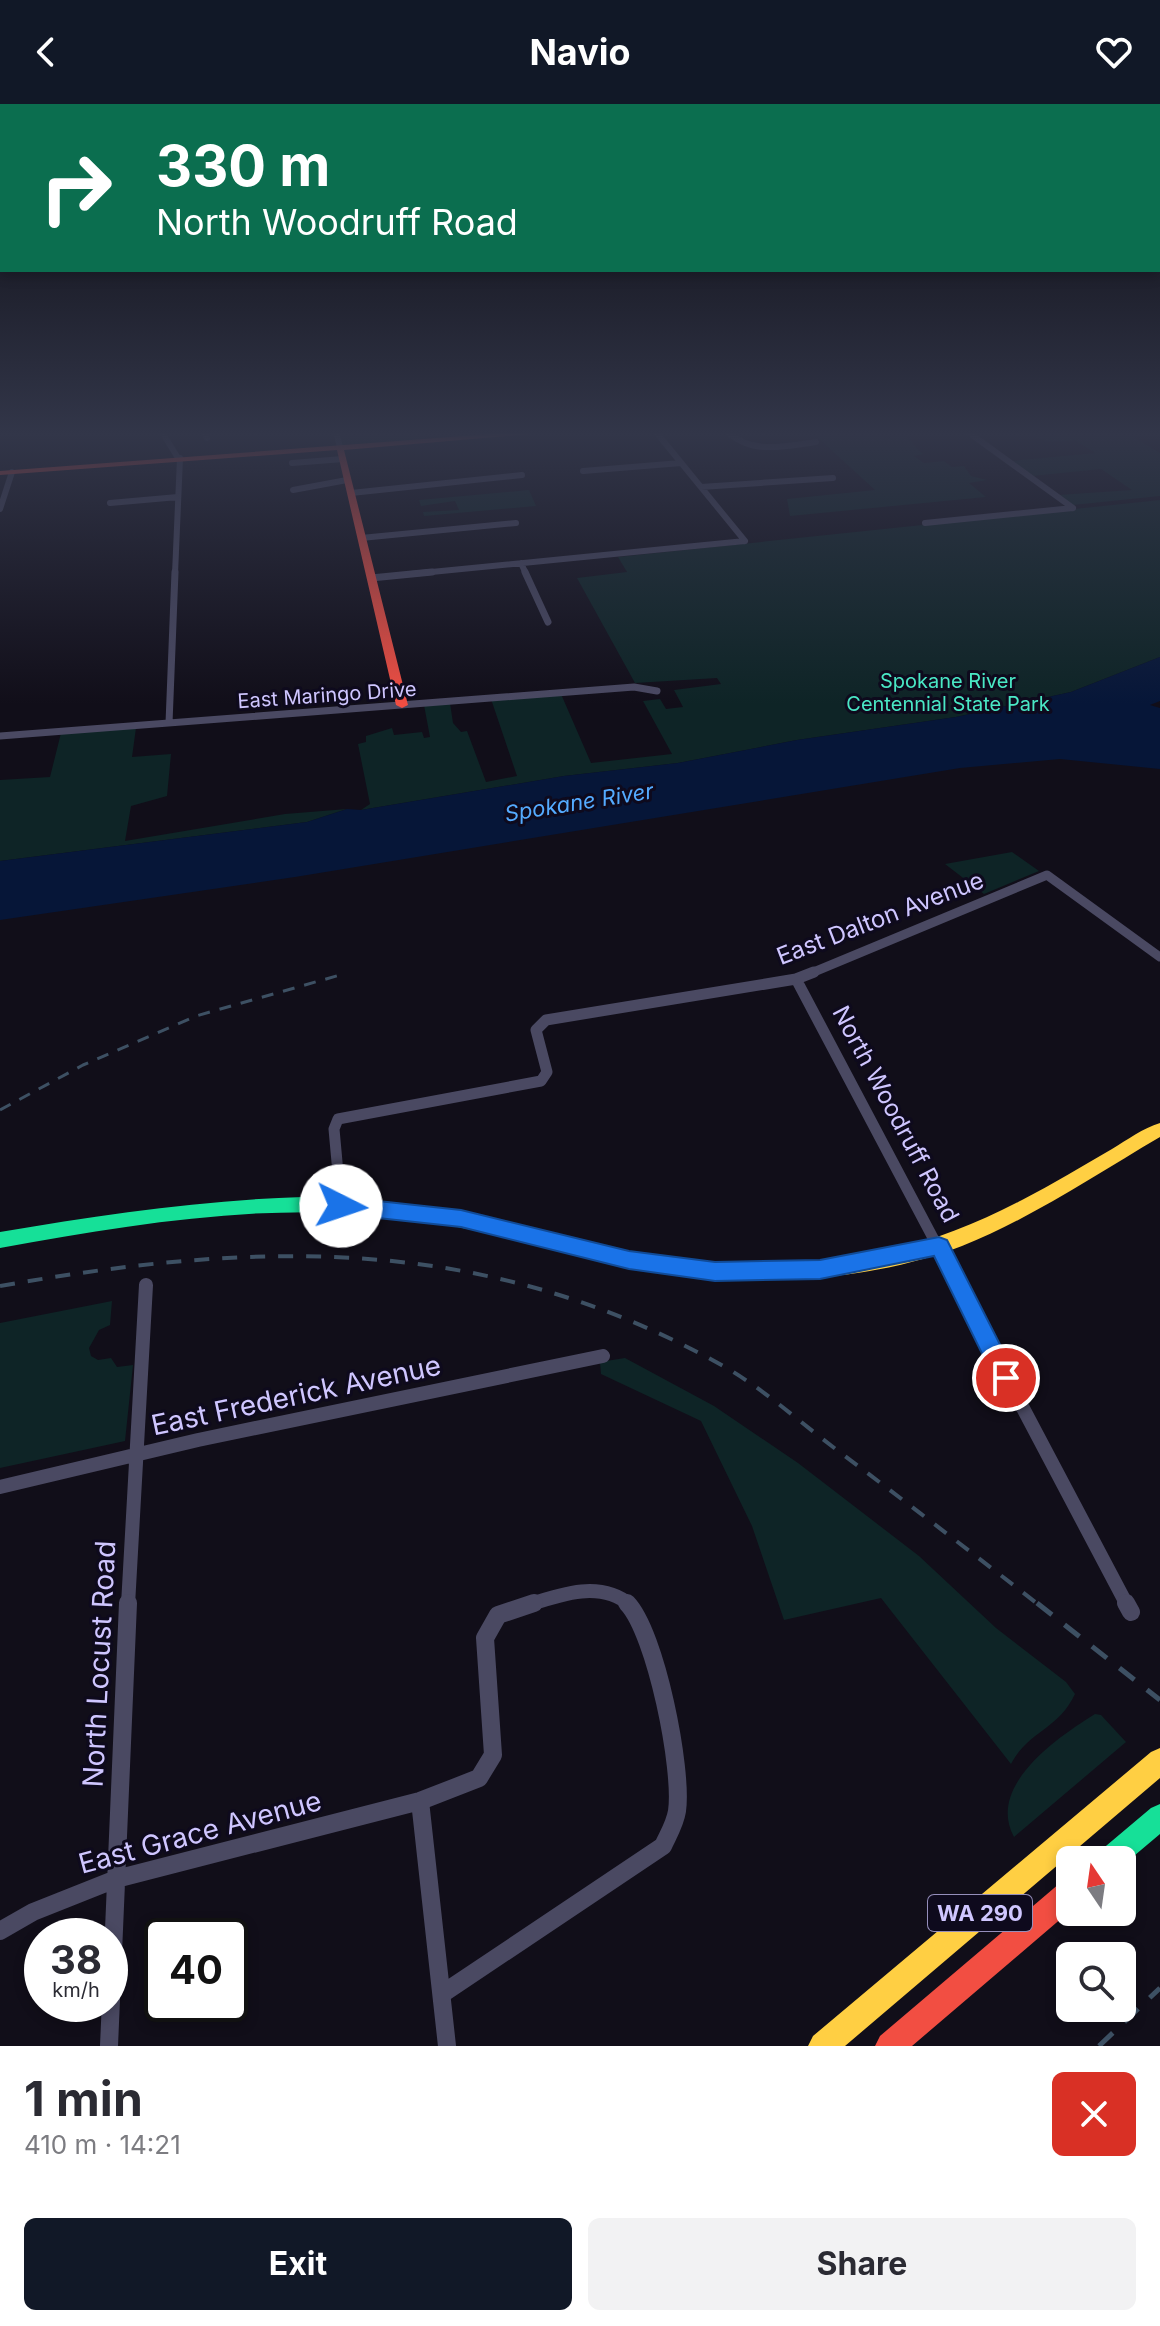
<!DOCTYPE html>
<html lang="en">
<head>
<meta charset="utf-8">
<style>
	body { margin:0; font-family:Inter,sans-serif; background:#f2f2f3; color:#2b2b33; height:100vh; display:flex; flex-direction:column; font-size:30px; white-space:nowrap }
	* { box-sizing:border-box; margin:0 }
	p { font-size:26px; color:#7c7c81 }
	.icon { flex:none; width:44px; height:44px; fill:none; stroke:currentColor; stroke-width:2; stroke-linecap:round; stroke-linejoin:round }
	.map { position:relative; height:1942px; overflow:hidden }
	.panel { display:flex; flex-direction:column; background:#fff; flex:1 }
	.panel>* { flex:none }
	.hud { position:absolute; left:0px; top:0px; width:1160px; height:168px; box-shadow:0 4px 12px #0003; background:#0b6e4f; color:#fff; overflow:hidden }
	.needle { width:52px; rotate:347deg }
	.fabs { position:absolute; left:1056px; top:1742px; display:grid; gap:16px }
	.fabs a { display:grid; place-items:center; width:80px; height:80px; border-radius:12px; background:#fff; box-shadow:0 4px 12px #0003; font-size:40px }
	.speed { position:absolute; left:24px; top:1814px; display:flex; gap:16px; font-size:40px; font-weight:700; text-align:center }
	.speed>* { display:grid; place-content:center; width:104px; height:104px; border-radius:50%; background:#fff; box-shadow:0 4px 12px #0003; line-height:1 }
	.speed small { font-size:20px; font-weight:400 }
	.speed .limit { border:4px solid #111; border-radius:12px; background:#fff; color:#111 }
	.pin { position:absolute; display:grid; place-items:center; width:68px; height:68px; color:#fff; margin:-34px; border:4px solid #fff; border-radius:50%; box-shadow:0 2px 8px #0007 }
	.me { position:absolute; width:88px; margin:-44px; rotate:94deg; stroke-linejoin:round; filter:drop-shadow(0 0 6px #0008) }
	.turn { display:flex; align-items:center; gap:28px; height:168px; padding:0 24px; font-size:36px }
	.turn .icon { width:104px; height:104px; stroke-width:2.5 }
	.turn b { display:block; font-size:56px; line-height:68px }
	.round { display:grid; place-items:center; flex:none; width:84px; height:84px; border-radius:12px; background:#f2f2f3 }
	.overview { display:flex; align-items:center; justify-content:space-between; height:136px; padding:0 24px }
	h1 { font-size:48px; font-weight:700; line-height:60px }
	.button { display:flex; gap:16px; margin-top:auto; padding:16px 24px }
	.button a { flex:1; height:92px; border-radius:12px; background:#111827; color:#fff; font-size:32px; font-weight:700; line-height:92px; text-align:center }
	.button a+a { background:#f2f2f3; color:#2b2b33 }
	header { display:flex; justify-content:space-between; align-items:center; height:104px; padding:0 24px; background:#111827; color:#fff; font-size:36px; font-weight:700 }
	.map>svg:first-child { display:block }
	.green { fill:#0e2426 }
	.water { fill:#061638 }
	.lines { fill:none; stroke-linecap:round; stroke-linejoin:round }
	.street-far5 { stroke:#4a4962; stroke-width:6 }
	.street-far4 { stroke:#4a4962; stroke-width:7 }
	.street-far3 { stroke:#4a4962; stroke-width:9 }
	.street-far2 { stroke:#4a4962; stroke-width:11 }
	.street-far1 { stroke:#4a4962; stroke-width:14 }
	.street { stroke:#4a4962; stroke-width:18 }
	.fast { fill:#16e098; fill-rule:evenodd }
	.slow { fill:#ffcf43; fill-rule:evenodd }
	.jam { fill:#f24e42; fill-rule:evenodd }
	.rail-far2 { stroke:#3d5063; stroke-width:3; stroke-dasharray:12 10; stroke-linecap:butt }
	.rail-far1 { stroke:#3d5063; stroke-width:4; stroke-dasharray:15 13; stroke-linecap:butt }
	.rail { stroke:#3d5063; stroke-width:5; stroke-dasharray:19 16; stroke-linecap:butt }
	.route { fill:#1a73e8; stroke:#114b97; stroke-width:2 }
	.labels { text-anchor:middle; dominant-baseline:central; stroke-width:6; stroke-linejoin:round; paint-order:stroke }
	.far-park-label { font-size:20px; fill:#4ae7c5; stroke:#0e0a1d }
	.far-street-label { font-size:20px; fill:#cfc6ff; stroke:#0e0a1d }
	.far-water-label { font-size:22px; font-style:italic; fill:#54abff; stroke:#0e0a1d }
	.shield { fill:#0e0a1d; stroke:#958ebb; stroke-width:2 }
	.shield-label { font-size:22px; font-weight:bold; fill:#cfc6ff }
	.street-label { font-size:24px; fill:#cfc6ff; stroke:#0e0a1d }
	.near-street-label { font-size:28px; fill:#cfc6ff; stroke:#0e0a1d }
</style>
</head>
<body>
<header><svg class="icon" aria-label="back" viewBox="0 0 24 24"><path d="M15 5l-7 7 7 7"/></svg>Navio<svg class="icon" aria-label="heart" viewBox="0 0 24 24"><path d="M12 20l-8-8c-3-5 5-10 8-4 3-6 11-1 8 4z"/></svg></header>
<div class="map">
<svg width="1160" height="1942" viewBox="0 0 1160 1942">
	<rect width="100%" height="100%" fill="#110e19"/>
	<path class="green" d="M338,328h85l3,7 -84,6z
		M877,328l7,6c34,-3 19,-1 39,16l-9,2 10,7 20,-2 8,6 12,-1 7,10 16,4 -18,3 17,14 -196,19 -3,-17 88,-9 -61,-56z
		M1018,328h107l35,21v43l-87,9 -15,-10 74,-5 -31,-21 -69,7 -20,-15 83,-8 -20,-13 -24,2z
		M529,386l7,16 -112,10 -1,-4 36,-2 -4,-9 -34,5 -2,-6z
		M1160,396v157l-89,35 -115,25 -159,23 -119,23 -114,13 -203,34 9,-6 -12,-60 8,-2v-6l26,-8 2,7 28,-3 2,6 6,-1 -6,-32 26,-2 3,20 8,9 6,-1 19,51 31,-6 -26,-77 70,-5 30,69 81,-9 -29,-53 17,-2 6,10 17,-2 -9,-17 47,-6 -4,-6 -82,5 -58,-105 50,-6 -9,-15z
		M136,624l-4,29 39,-3 -4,42 -36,10 -6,35 160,-27 62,-5 -40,13 -307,39v-81l50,-3 11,-44z
		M1012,748l27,19 -55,23 -39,-30z
		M112,1197l-2,24 -11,5 -10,18 2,8 7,4 13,-2 6,9 16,-2 -8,76 -125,27v-145z
		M625,1254l89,48 84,57 121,93 77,72 70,54 9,12c-17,36 -47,37 -64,70l-130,-166 -97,22 -32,-94 -51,-105 -100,-47 -1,-12z
		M1095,1610l6,1 25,27 -112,95c-28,-51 44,-100 81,-123z"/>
	<path class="water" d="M1160,553v44l-10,4 10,3v61l-100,-10 -100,9 -665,109 -295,43v-59l307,-39 40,-13 14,1 203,-34 114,-13 119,-23 159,-23 115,-25z"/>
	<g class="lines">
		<path class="street-far5" d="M162,328l16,26
			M204,328l3,6
			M336,328l4,15
			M656,328l89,109
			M728,328c24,23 58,14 88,10
			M968,328l105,76
			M292,359l51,-4
			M583,367l98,-8
			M701,383l132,-9
			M293,386l54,-10
			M351,389l171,-18
			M110,399l68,-6
			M0,405l12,-37
			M925,419l148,-15
			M361,434l155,-15
			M521,459l5,11
			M175,470l5,-116
			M411,470l334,-33"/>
		<path class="street-far4" d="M525,468l23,50
			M371,474l61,-6
			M169,619l6,-151
			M0,632l634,-49 23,4"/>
		<path class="street-far3" d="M809,870l238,-99 113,82"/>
		<path class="street-far2" d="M796,875l145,274
			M341,1102l-7,-77 4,-10 203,-38 6,-9 -11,-42 10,-10 250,-41 18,-7"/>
		<path class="street-far1" d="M940,1147l187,354
			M0,1383l198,-47 405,-84
			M128,1501l18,-320
			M528,1501c33,-11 73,-25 102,0"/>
		<path class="street" d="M1126,1499l5,9
			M420,1697l27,245
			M0,1827l33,-19 83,-33 304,-78 59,-23 14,-23 -8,-117 13,-23 36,-12
			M442,1890l221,-148c5,-11 12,-22 14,-35 6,-41 -21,-178 -50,-208
			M109,1942l19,-443"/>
		<path class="fast" d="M303,1093l51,2 80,9 203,45 7,2 2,6 -2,6 -7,2c-78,-15 -153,-41 -232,-51 -136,-17 -271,6 -405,30v-16c101,-17 201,-32 303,-35z
			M1160,1700v30l-38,32v-6h-26l4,-9 51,-43z"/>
		<path class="slow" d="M1160,1019v14c-65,38 -128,81 -198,109 -105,40 -215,39 -325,23l-7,-2 -2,-6 2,-6 7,-2c143,20 255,16 385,-53 31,-16 60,-34 90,-51 15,-9 31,-21 48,-26z
			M1160,1644v30l-315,268h-37l5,-10 338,-284z"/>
		<path class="jam" d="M517,328h36l-209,18 64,255 -6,3 -6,-3 -59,-255 -337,25v-4z
			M1070,1776v31l-158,135h-37l5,-10 180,-153z"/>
		<path class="rail-far2" d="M0,1006l83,-45 113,-49 144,-41"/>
		<path class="rail-far1" d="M0,1182c256,-45 480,-53 716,76 43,23 79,56 117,85 69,52 138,105 206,158"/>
		<path class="rail" d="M1037,1499l123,97
			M1099,1942l61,-58"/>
	</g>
	<linearGradient id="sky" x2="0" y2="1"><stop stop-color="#09080e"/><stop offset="0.55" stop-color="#323649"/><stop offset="1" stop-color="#323649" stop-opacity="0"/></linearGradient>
	<rect width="1160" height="600" fill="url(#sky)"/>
	<path class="route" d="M341,1093l120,13 168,41 86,11 105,-2 119,-23 8,3 70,138 -3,8 -8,3 -8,-3 -64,-130 -114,23 -105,2 -86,-12 -168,-42 -120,-13 -10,-8z"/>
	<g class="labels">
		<g class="far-park-label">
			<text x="948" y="577">Spokane River<tspan x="948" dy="23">Centennial State Park</tspan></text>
		</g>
		<g class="far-street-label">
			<text transform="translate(327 591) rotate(-4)">East Maringo Drive</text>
		</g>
		<g class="far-water-label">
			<text transform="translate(579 698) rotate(-9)">Spokane River</text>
		</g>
		<rect class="shield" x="928" y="1791" width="104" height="36" rx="6"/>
		<g class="shield-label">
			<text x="980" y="1809">WA 290</text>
		</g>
		<g class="street-label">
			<text transform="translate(880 814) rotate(-21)">East Dalton Avenue</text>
			<text transform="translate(896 1010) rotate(62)">North Woodruff Road</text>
		</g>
		<g class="near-street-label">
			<text transform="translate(296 1291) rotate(-12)">East Frederick Avenue</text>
			<text transform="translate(99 1560) rotate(-87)">North Locust Road</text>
			<text transform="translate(200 1728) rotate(-15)">East Grace Avenue</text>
		</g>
	</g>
</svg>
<div class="fabs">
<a><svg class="needle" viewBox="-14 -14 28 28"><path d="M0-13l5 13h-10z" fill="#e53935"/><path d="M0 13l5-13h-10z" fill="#7c7c81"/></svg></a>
<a><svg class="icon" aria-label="search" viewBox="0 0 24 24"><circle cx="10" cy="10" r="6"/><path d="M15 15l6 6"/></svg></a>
</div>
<div class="speed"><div>38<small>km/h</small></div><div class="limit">40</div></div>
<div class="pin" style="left:1006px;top:1274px;background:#d93025"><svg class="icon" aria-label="arrive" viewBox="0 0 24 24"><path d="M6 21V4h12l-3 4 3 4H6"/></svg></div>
<svg class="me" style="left:341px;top:1102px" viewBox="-20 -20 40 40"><circle r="19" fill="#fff"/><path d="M0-13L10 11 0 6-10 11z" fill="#1a73e8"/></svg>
<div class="hud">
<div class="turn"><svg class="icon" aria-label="right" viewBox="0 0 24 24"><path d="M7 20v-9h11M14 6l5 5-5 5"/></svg><div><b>330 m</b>North Woodruff Road</div></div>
</div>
</div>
<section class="panel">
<div class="overview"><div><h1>1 min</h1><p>410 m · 14:21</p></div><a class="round" style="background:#d93025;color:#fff"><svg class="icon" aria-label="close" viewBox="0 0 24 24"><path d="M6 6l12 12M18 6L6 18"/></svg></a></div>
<div class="button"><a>Exit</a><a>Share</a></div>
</section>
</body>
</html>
